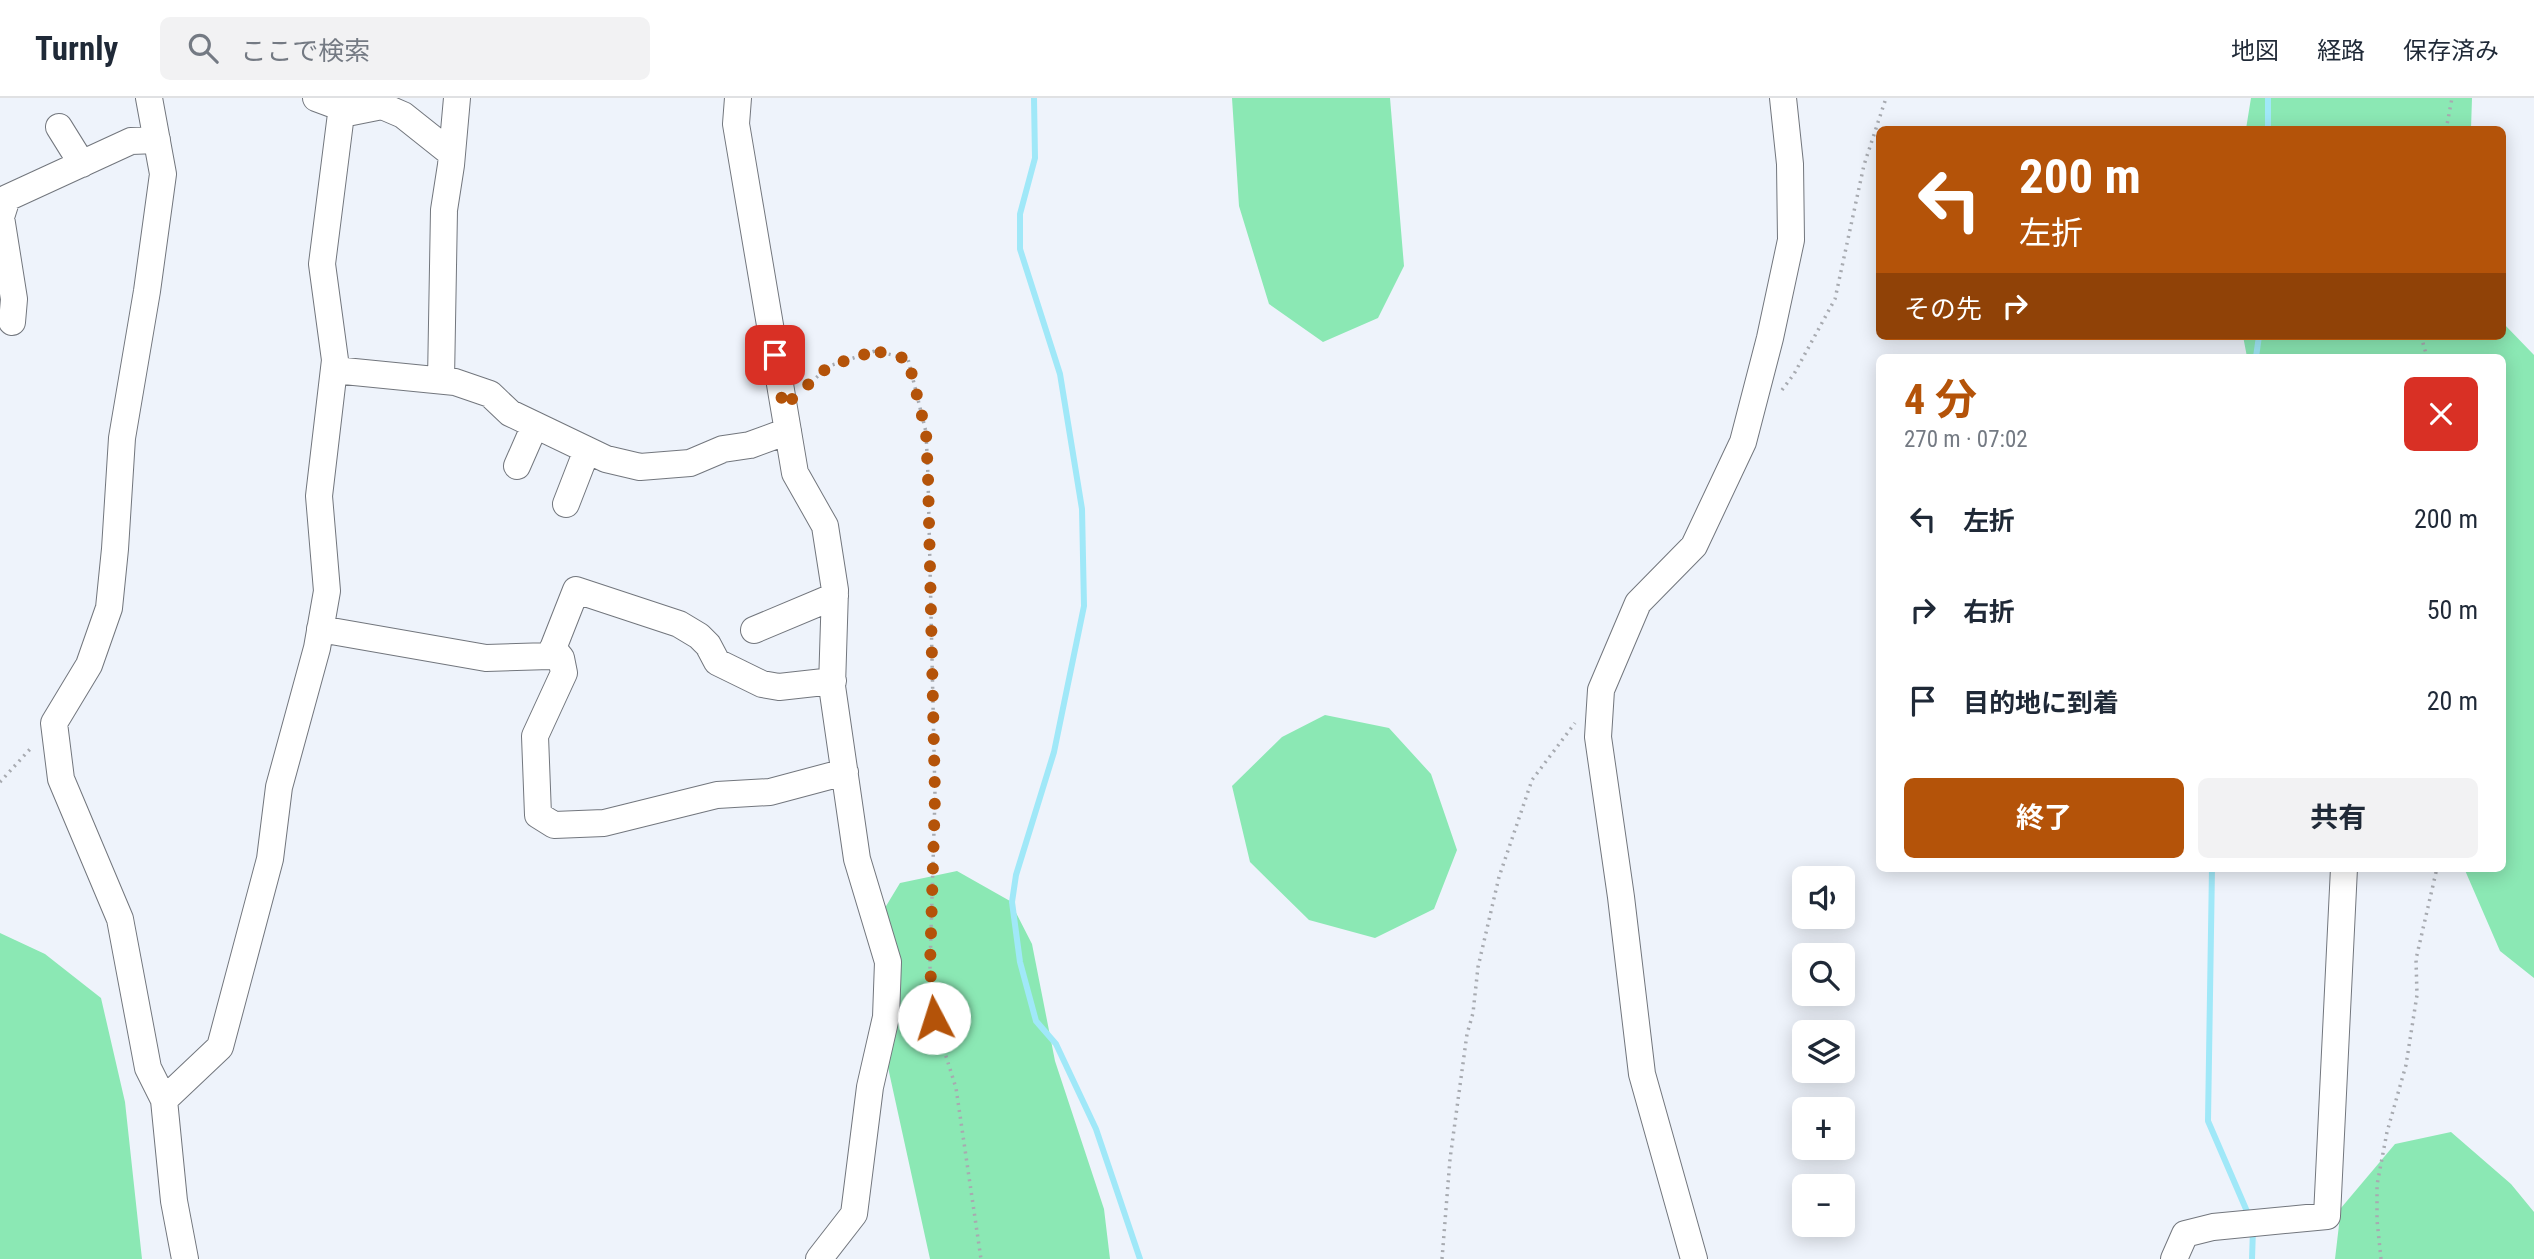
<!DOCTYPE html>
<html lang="ja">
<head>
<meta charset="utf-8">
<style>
	body { margin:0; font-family:"Roboto Condensed","Noto Sans JP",sans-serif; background:#f2f2f3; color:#1f2937; height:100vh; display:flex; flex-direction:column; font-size:26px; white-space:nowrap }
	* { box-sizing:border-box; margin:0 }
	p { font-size:23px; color:#747a83 }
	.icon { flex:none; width:38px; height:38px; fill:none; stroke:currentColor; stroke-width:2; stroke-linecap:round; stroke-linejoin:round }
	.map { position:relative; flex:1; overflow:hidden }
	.drawer { position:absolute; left:1876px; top:256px; width:630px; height:518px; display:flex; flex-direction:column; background:#fff; border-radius:10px; box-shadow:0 4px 18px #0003 }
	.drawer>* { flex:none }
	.top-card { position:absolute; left:1876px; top:28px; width:630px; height:214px; border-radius:10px; box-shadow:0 4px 18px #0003; background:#b45309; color:#fff; overflow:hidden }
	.buttons { position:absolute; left:1792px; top:768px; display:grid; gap:14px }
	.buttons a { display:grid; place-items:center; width:63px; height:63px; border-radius:10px; background:#fff; box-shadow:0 4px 18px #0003; font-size:35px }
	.pin { position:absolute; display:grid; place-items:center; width:60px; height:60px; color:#fff; margin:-30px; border-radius:14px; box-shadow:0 4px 10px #0006 }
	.me { position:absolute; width:77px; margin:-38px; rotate:355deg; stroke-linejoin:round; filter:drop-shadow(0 0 5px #0008) }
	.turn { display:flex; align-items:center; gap:24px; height:147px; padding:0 28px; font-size:32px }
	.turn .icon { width:91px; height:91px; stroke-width:2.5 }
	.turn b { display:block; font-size:49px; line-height:60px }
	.then { display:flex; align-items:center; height:66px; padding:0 28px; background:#0003; gap:14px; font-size:26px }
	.round { display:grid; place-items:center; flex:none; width:74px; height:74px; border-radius:10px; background:#f2f2f3 }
	.overview { display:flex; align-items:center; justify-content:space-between; height:119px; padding:0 28px }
	h1 { font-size:42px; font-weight:700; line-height:52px; color:#b45309 }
	.button { display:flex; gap:14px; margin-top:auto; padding:14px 28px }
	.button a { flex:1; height:80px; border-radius:10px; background:#b45309; color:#fff; font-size:28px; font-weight:700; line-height:80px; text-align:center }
	.button a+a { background:#f2f2f3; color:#1f2937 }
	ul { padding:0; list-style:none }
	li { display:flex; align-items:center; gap:21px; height:91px; padding:0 28px }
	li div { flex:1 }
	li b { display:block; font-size:26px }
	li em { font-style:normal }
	header { display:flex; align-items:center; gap:42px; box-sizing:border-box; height:98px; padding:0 35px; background:#fff; border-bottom:2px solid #e0e1e3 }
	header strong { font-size:33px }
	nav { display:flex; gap:38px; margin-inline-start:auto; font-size:24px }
	.search { width:490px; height:63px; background:#f2f2f3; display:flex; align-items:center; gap:18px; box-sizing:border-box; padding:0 24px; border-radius:10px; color:#747a83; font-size:26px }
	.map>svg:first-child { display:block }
	.green { fill:#8be8b4 }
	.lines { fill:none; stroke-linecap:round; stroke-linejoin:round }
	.stream { stroke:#a0e8f8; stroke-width:6 }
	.minor-casing { stroke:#72767d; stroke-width:28 }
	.path { stroke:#a7aab0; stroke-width:3.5; stroke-dasharray:2 5; stroke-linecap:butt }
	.minor { stroke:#fff; stroke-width:26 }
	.route { stroke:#b45309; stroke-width:12; stroke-dasharray:0 21.6 }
</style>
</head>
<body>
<header>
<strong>Turnly</strong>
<div class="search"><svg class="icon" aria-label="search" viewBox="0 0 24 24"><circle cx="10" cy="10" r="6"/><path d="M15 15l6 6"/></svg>ここで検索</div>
<nav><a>地図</a><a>経路</a><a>保存済み</a></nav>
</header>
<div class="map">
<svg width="2534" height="1161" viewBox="0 0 2534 1161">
	<rect width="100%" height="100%" fill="#eef3fb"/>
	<path class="green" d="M1232,0h158l14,168 -26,52 -55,24 -54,-38 -30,-98z
		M2251,0h221l-1,31h-225z
		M2503,225l31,32v623l-34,-27 -36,-83h38v-511h-255l-4,-21h259z
		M1325,617l64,13 42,46 26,76 -23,59 -59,29 -66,-18 -59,-58 -18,-76 50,-49z
		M957,773l53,30 22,43 23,117 49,148 6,50h-180l-48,-219 -5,-119 23,-38z
		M0,835l45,21 56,44 24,104 17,157h-142z
		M2451,1034l60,52 23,28v47h-199l6,-51 54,-64z"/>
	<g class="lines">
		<path class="stream" d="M1034,0l1,60 -15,56v35l40,125 22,135 2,97 -30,146 -38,123 -4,27 8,60 16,59 20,23 40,85 44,130
			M2268,32v-32
			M2256,259l3,-21
			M2212,770l-4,253 41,95
			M2252,1161l1,-30"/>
		<g class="minor-casing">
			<path id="minor" d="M149,0l14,76 -16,117 -25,147 -7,111 -6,59 -20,57 -35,58 7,56 59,140 28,149 16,32 10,101 11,58
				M316,0l27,10
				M738,0l-2,26 59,349 30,53 10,64 -3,96 25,173 31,103 -2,55 -16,70 -16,127 -35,45
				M342,16l40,-8 21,9 49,39
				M59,29l23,37
				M12,224l2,-23 -13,-82 6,-19 124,-57 26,-1
				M334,272l121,12 35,12 20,19 96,46 34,8 50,-4 33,-14 27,-4 38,-14
				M441,282l3,-170 7,-45 6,-67
				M517,368l18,-41
				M566,406l21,-54
				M320,531l166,29 64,-2 26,-66 103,34 20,12 9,9 9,17 45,22 17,3 54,-6
				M754,532l81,-34
				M553,550l8,10 3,15 -29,63 3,79 16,10 50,-2 113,-28 53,-3 75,-20
				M164,1002l56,-53 50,-188 9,-72 38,-139 10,-57 -8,-95 16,-136 -13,-96 21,-166
				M1694,1161l-52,-185 -21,-177 -23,-160 3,-47 37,-87 56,-57 49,-104 27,-104 21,-98 -1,-76 -7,-66
				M2174,1161l11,-25 28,-7 114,-11 17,-348"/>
		</g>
		<path class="path" d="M2446,32l6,-32
			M2421,238l6,21
			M806,289l23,-21 49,-16 -2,1 32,8 18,73 2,44 7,320 -5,171 4,51 22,70 25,171
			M1782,292l12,-16 41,-75 29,-134 22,-67
			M0,684l32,-35
			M1442,1161l8,-100 17,-125 6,-21 5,-46 21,-90 33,-97 43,-57
			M2381,1161l-4,-39v-35l10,-53 19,-67 11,-70 -1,-36 21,-91"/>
		<use href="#minor" class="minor"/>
	</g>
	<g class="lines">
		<path class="route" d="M775,257l8,52 46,-41 49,-16 -2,1 32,8 18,73 2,44 7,320 -5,171 4,51"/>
	</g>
</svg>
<div class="buttons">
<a><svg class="icon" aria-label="sound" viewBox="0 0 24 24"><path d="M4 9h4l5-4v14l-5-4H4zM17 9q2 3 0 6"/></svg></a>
<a><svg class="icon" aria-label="search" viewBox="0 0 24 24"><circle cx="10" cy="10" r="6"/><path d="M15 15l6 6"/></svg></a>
<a><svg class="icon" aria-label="layers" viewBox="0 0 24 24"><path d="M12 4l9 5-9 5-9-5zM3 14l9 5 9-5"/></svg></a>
<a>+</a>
<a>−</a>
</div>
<div class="pin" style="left:775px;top:257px;background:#d93025"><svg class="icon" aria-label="arrive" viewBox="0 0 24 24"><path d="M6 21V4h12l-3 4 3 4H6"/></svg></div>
<svg class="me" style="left:934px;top:920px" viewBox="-20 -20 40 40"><circle r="19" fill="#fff"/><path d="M0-13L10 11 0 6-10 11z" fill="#b45309"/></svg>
<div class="top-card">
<div class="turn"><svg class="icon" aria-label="left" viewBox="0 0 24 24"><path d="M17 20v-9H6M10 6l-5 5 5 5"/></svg><div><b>200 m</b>左折</div></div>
<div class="then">その先<svg class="icon" aria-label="right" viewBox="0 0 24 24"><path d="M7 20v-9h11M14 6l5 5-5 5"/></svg></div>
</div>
<section class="drawer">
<div class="overview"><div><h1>4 分</h1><p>270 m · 07:02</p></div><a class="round" style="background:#d93025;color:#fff"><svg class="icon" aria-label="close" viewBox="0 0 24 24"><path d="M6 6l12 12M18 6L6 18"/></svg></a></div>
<ul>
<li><svg class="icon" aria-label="left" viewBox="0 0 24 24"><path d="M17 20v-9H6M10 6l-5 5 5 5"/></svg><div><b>左折</b></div><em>200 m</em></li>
<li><svg class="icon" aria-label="right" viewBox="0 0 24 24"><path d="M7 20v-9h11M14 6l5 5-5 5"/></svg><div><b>右折</b></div><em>50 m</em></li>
<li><svg class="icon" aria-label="arrive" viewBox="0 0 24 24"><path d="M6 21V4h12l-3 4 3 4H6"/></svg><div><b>目的地に到着</b></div><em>20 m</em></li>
</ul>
<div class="button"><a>終了</a><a>共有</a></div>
</section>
</div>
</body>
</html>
